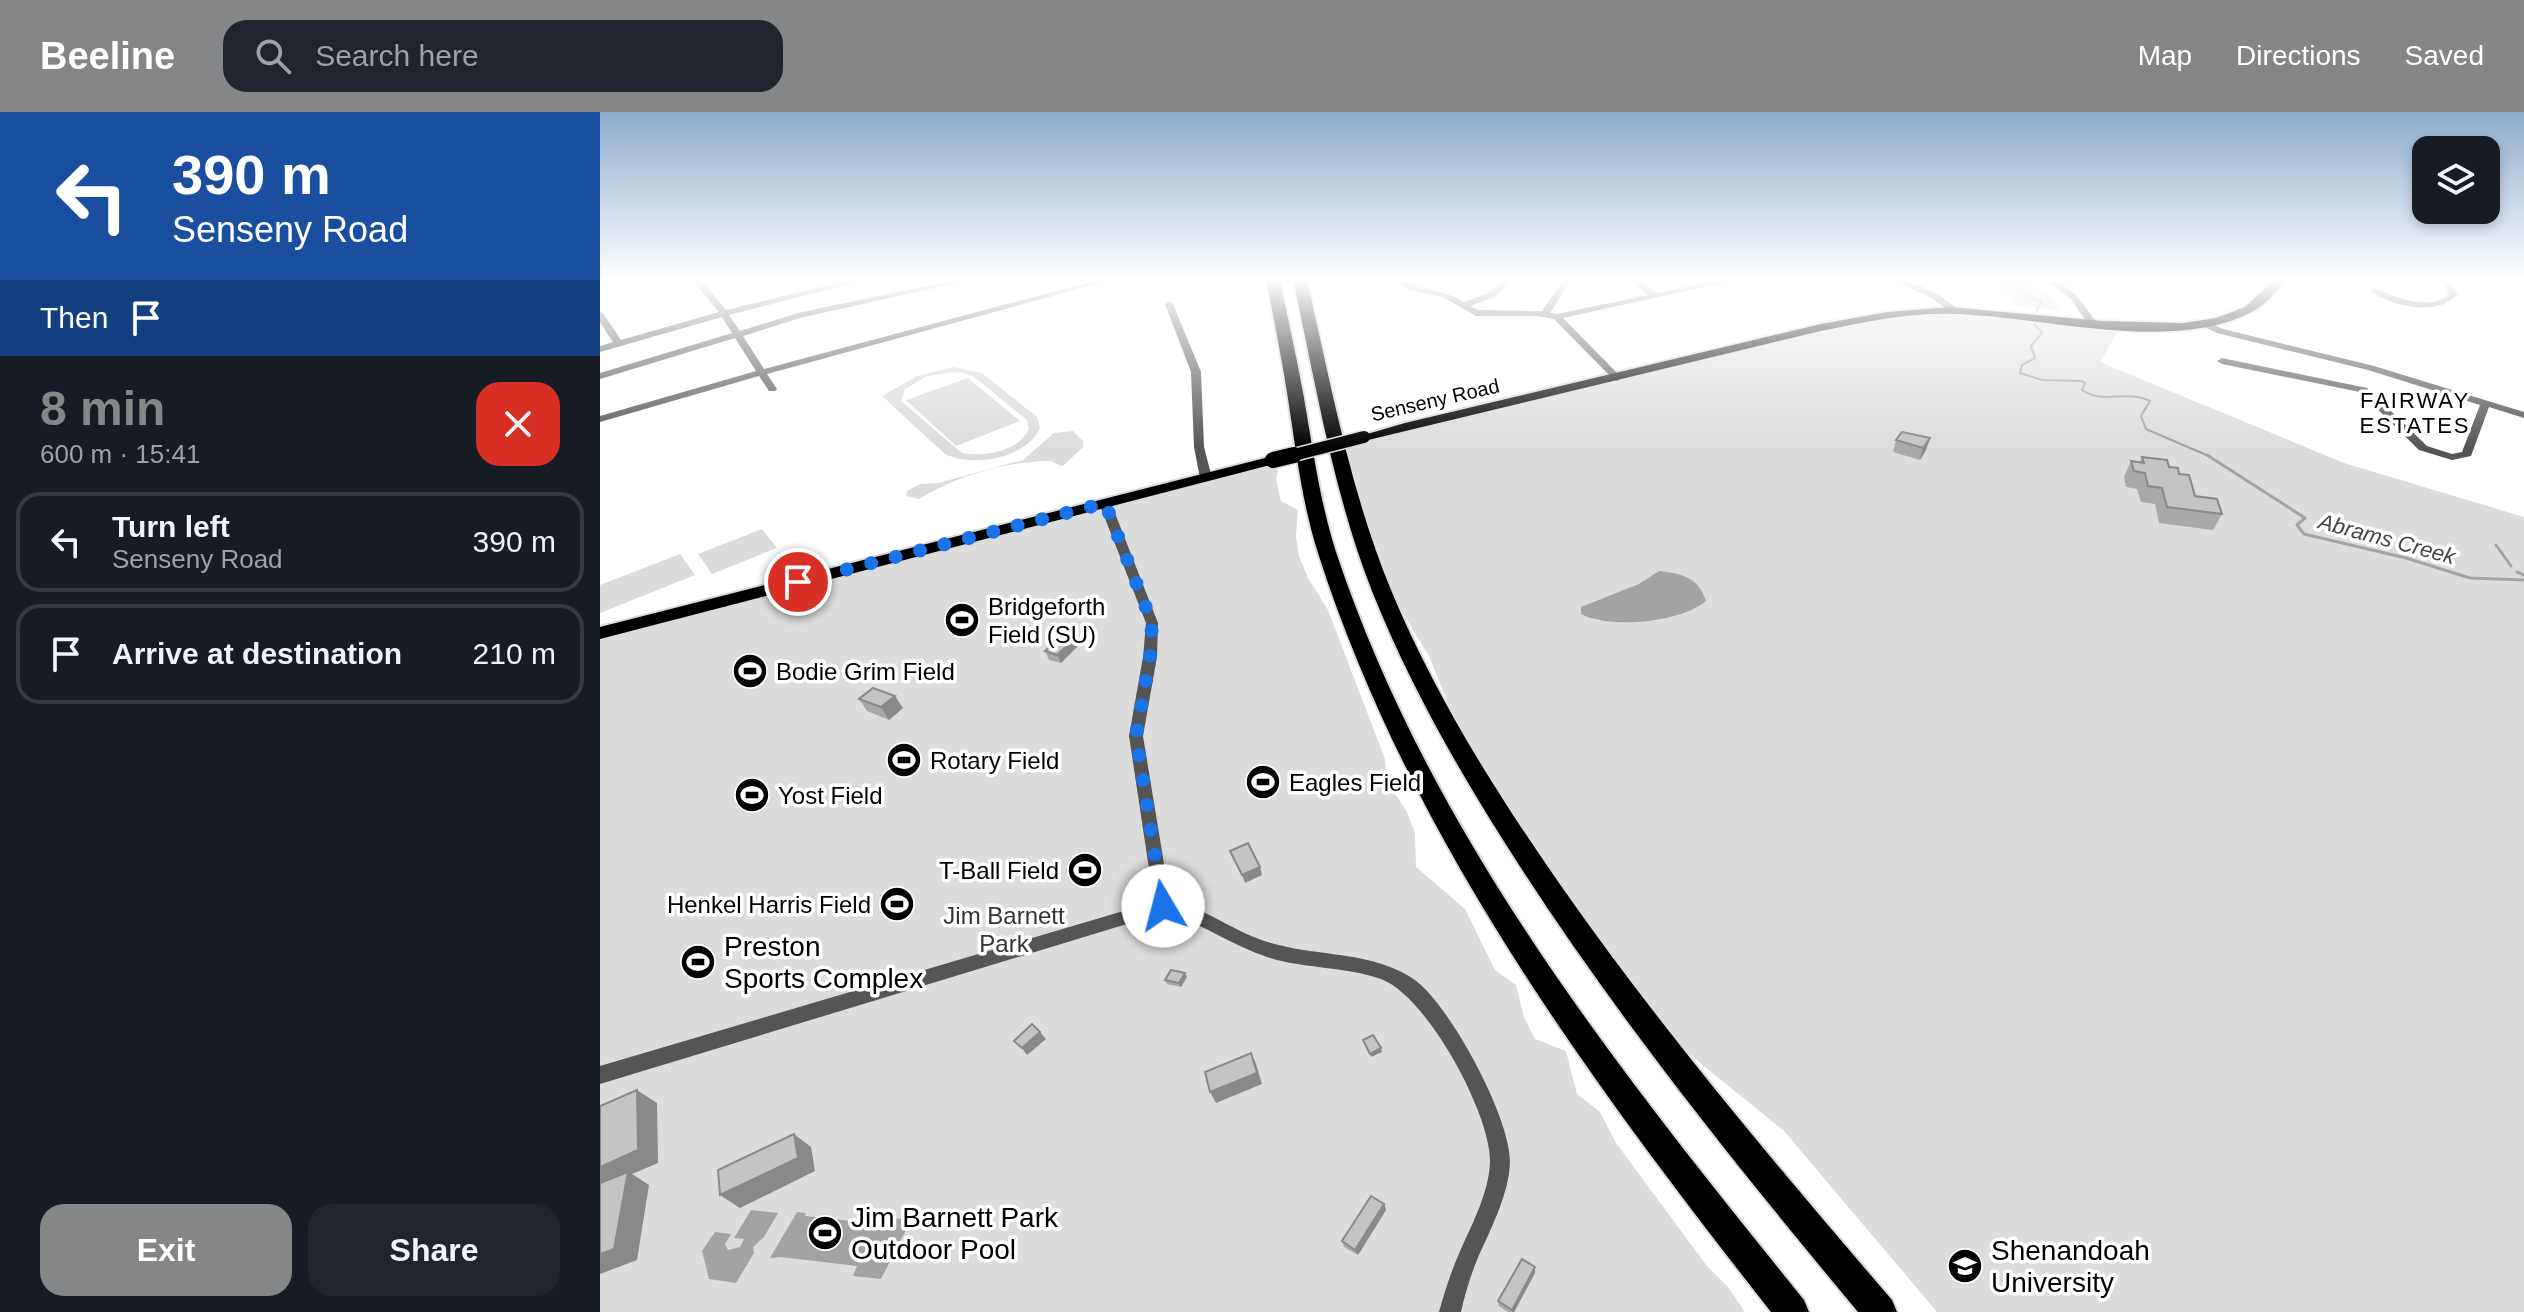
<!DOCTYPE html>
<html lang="en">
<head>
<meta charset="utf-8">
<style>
	body { margin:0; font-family:Arial,sans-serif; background:#20242c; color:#f1f3f6; height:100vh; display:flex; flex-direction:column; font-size:30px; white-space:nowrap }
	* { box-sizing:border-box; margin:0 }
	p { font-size:26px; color:#9ea1a6 }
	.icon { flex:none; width:44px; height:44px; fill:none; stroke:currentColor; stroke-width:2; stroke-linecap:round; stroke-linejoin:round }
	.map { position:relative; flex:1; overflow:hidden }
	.panel { display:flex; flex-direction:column; background:#171b24; width:600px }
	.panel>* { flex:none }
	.banner { background:#1a4fa0; color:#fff; overflow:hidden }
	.buttons { position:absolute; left:1812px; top:24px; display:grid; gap:16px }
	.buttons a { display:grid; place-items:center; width:88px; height:88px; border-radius:16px; background:#171b24; box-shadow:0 4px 12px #0003; font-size:40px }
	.pin { position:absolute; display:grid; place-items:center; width:68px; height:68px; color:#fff; margin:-34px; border:4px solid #fff; border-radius:50%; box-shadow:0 2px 8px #0007 }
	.me { position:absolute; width:88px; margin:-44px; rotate:352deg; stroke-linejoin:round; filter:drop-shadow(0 0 6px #0008) }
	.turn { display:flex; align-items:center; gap:28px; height:168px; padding:0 40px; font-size:36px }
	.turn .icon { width:104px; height:104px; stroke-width:2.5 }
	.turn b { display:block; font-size:56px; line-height:68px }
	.then { display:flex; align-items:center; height:76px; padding:0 40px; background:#0003; gap:16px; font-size:30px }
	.round { display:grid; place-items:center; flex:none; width:84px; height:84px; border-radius:24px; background:#20242c }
	.head { display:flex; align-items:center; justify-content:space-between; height:136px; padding:0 40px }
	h1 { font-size:48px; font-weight:700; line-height:60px; color:#858687 }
	.cta { display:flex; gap:16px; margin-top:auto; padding:16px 40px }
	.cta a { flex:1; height:92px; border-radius:24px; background:#858687; color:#fff; font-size:32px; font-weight:700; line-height:92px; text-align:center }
	.cta a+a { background:#20242c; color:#f1f3f6 }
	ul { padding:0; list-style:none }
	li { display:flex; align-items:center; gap:24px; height:100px; margin:0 16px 12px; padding:0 24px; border:4px solid #363941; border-radius:24px }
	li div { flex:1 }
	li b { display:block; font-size:30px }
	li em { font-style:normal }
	header { display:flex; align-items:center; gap:48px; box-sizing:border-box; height:112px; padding:0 40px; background:#858687; color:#fff }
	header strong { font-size:38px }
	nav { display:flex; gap:44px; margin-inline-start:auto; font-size:28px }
	.search { width:560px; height:72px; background:#20242c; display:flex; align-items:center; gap:20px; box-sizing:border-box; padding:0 28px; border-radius:24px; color:#9ea1a6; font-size:30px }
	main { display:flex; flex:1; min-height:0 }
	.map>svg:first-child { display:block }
	.green { fill:#dcdcdc; fill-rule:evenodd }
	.water { fill:#a3a3a3 }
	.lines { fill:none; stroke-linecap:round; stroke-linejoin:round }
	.stream-far1 { stroke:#a3a3a3; stroke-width:2 }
	.stream { stroke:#a3a3a3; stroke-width:3 }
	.major-casing { stroke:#dbdbdb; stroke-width:4 }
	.highway-casing { stroke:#dbdbdb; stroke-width:4 }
	.minor { fill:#555; fill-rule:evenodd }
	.major { fill:#000; fill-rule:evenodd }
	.highway { fill:#000; fill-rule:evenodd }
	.major-bridge-far1-casing { stroke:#dbdbdb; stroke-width:15; stroke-linecap:butt }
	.major-bridge-casing { stroke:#dbdbdb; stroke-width:19; stroke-linecap:butt }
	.major-bridge-far1 { stroke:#000; stroke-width:12 }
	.major-bridge { stroke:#000; stroke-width:16 }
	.wall { fill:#a9a9a9 }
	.shaded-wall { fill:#898989 }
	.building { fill:#c4c4c4; stroke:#898989; stroke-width:2 }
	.route { stroke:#1a73e8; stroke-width:14; stroke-dasharray:0 25.2 }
	.labels { text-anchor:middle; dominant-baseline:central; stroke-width:7; stroke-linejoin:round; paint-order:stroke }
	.far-street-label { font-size:20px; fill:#000; stroke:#fff }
	.far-neighbourhood-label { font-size:22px; letter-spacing:2px; fill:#000; stroke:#fff }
	.far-water-label { font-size:22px; font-style:italic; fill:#444; stroke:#fff }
	.poi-label { font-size:24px; fill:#000; stroke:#fff; text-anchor:start }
	.park-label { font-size:24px; fill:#333; stroke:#fff }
	.near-poi-label { font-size:28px; fill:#000; stroke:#fff; text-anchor:start }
</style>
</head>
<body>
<header>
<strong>Beeline</strong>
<div class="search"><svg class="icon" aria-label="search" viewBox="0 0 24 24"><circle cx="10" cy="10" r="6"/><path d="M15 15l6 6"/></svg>Search here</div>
<nav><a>Map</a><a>Directions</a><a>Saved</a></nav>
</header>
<main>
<section class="panel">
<div class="banner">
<div class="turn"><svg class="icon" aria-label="left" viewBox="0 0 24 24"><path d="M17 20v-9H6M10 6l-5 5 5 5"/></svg><div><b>390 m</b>Senseny Road</div></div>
<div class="then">Then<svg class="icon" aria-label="arrive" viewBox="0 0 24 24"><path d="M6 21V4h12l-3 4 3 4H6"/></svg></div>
</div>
<div class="head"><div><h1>8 min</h1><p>600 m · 15:41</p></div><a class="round" style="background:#d93025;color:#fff"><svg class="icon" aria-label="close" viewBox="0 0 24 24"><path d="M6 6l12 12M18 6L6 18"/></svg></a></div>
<ul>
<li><svg class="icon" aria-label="left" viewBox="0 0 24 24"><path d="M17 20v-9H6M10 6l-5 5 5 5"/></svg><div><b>Turn left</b><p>Senseny Road</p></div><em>390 m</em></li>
<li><svg class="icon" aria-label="arrive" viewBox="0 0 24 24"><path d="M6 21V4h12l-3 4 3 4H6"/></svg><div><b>Arrive at destination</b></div><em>210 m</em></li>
</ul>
<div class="cta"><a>Exit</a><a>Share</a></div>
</section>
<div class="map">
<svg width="1924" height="1200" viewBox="0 0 1924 1200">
	<rect width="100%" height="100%" fill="#fff"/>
	<path class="green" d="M1397,168h28l34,24 1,6 -44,-4z
		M1332,199l159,11 27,9 -18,31 244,101 180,54v795h-587l-153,-181 -149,-121 -152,-220 -54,-134 -59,-96 -32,-116 378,-90 179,-39z
		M354,255l28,6 55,44 3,11c-13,30 -67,40 -95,26l-63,-58 35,-20zM357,260l16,4 54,44 2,9c-11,23 -45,28 -67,24l-61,-52 4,-12 22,-13z
		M368,266l52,43 -64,25 -50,-46z
		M473,319l10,10v6l-20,19c-7,-1 -9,-6 -17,-5 -42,1 -92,16 -127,38l-13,-3 1,-5 13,-7 18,-1 85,-23 31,-27z
		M674,354l4,5 -2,8 5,22 17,9 -2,26 3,20 9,22 20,32 57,149 2,23 20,30 8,21 1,34 49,42 30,61 21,15 8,32 11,22 31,12 11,43 23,18 16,31 91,123 21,21 17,25h-1145v-673z
		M162,417l15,19 -65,26 -14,-20z
		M80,442l15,21 -95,38v-28z"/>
	<path class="water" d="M1059,459c24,3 39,6 47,30 -26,22 -96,28 -125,13v-7l58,-23z
		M151,1098l27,3 -14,24 -11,10 1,6 -18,30 -27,-4 -7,-28 13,-19 16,2 -6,10 3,6 12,-3 4,-8 -10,-1z
		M197,1100l9,1 -1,3 75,8 4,-7 27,3 -30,59 -28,-3 4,-10 -76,-9 -11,1z"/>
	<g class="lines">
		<path class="stream-far1" d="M1408,168l8,9 25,13 -5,10
			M1431,208l11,13 -11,13 4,12 -13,7 -2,8 22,7 40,1 3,2 -3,7c21,15 45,-1 68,11l-9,15 5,13 65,28"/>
		<path class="stream" d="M1607,343l98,63 -8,7 7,9 102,24 64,20 54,2
			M1896,433l15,21
			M1917,460l7,3"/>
		<g class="major-casing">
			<path id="major" d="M1674,168h11c-8,11 -18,23 -30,30 -78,45 -214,6 -301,4 -44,-2 -89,8 -133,17l-457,110 -7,-4 48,-14 416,-99 66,-12 63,-5 153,14 80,2 33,-5 29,-11z
				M673,344l7,4 -2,3 -678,176v-12z"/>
		</g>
		<g class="highway-casing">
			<path id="highway" d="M666,168h14c8,39 17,79 24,118 9,52 16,104 32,154 94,283 283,519 468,748l5,12h-38c-182,-232 -362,-475 -453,-759 -16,-50 -22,-103 -30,-154 -6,-40 -14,-79 -22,-119z
				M693,168h14c24,104 43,211 84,310 43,104 104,201 168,293 102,146 217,282 333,417l5,12h-39c-119,-143 -236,-288 -337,-444 -57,-88 -110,-179 -149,-277 -39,-99 -56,-207 -79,-311z"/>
		</g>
		<path class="minor" d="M92,168h9l25,30 124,-30h16l-137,35 11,16 58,-18 156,-33h16l-170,38 -57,18 21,33 333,-89h14l-344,94 10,15 -2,2h-6l-10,-15 -159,46v-6l156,-45 -21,-33 -135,41v-6l132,-40 -10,-16 -122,35v-6l13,-4 -13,-20v-10l3,1 18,27 98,-28z
			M794,168c10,0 16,4 25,7 17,4 30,6 45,15l24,-9 16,-13h9l-19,17 -24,9 8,4 64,1 21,-31h8l-21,33 7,1 91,-19 -18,-15h9l18,13 63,-13h16l-173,38 57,58 2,2 -5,3 -3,-1 -60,-61 -16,-3h-62l-33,-19 -34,-7z
			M1291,168c24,0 50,14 67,30l-7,2 -21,-15z
			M1445,168c24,0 38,24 51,42l-2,2h-6l-17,-25z
			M1841,168h8l9,14c-21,23 -65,13 -88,-3l4,-3c23,9 54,24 75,6z
			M569,189l4,3 28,68 3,75 8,31 -6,3 -6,-3 -6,-31 -3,-75 -26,-68z
			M1604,208l19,9 151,37 150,46v6l-35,-11 -18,49 -19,4 -33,-10 -59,-58 -138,-28 -5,-3 5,-3 145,30 60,58 25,8 10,-2 18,-47 -112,-35 -151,-37 -16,-8v-4z
			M505,388l6,3 47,120 -1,34 -14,79 27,164c36,8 65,33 101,43 41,12 85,9 124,26 10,4 18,9 26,16 33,30 89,132 89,177 -1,33 -20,68 -33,98 -7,17 -12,34 -16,52h-22c6,-22 13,-43 22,-63 12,-27 28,-57 29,-87 1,-48 -63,-166 -109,-183 -37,-13 -77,-10 -114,-22 -33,-11 -62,-31 -94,-43l-10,-1 -563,171v-18l554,-164 -25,-166 14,-79 3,-34 -47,-120z"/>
		<use href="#major" class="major"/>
		<use href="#highway" class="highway"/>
		<g class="major-bridge-far1-casing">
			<path id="major-bridge-far1" d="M686,345l78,-20"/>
		</g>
		<g class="major-bridge-casing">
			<path id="major-bridge" d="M673,348l21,-5"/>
		</g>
		<use href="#major-bridge-far1" class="major-bridge-far1"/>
		<use href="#major-bridge" class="major-bridge"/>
	</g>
	<path class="wall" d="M1330,326l-4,12 -6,10 -27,-8 3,-12z
		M1542,345l27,10 10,7 16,22 27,18 -9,16 -54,-7 -4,-19 -14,-2 -4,-13 -11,-2 -2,-10 7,-16 9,1z
		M475,526l3,8 -17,17 -12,-3 -4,-9z
		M259,587l44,9 -14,12 -22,-9z
		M587,865l-6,10 -14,-3 -2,-4z
		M784,1092l2,6 -28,45 -14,-8 -2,-6z
		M935,1155v6l-21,39h-6l-9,-6 -1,-5z"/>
	<path class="shaded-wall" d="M1330,326l-4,12 -6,10 3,-12z
		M475,526l3,8 -17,17 -4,-8z
		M295,584l8,12 -14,12 -8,-13z
		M660,755l2,8 -17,8 -3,-8z
		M585,861l2,4 -6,10 -2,-4z
		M440,920l6,7 -19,16 -5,-7z
		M781,936l1,4 -11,5 -1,-3z
		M651,941l5,11 6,20 -46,19 -6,-11z
		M37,978l20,13 1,60 -26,11 17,11 -12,75 -37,14v-107z
		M194,1022l17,13 4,24 -75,37 -20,-13z
		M784,1092l2,6 -28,45 -3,-5z
		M935,1155v6l-21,39h-2v-2z"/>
	<path class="building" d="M1302,320l28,6 -7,10 -27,-8z
		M1542,345l25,3 2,7 9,1 1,6 10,1 6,21 22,3 5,15 -55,-7 -5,-19 -14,-2 -3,-13 -11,-2 -3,-10 13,2z
		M463,522l12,4 -18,17 -12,-4z
		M273,576l22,8 -14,11 -22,-8z
		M648,731l12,24 -18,8 -12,-24z
		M571,858l14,3 -6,10 -14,-3z
		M432,912l8,8 -18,16 -8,-7z
		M773,923l8,13 -11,6 -7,-14z
		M651,941l6,20 -47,19 -5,-20z
		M37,978l1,60 -38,17v-61z
		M194,1022l4,24 -78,37 -2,-25z
		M28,1060l-14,77 -14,5v-71z
		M771,1084l13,8 -29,46 -13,-9z
		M922,1147l13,8 -23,43 -14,-9z"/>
	<linearGradient id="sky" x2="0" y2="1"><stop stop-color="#8cadcc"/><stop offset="0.5" stop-color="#fff"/><stop offset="1" stop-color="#fff" stop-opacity="0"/></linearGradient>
	<rect width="1924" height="336" fill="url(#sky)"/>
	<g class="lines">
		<path class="route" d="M198,470l307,-79 47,120 -2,34 -14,79 27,170"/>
	</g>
	<defs>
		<g id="stadium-disc" transform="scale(1.8)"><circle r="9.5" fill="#000" stroke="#fff"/><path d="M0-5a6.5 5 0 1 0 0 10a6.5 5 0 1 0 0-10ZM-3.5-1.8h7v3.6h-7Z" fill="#fff"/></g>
		<g id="university-disc" transform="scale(1.8)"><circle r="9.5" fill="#000" stroke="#fff"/><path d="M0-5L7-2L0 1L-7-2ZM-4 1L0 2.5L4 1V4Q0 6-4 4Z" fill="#fff"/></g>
	</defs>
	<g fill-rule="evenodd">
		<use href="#stadium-disc" x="362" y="508"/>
		<use href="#stadium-disc" x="150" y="559"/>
		<use href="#stadium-disc" x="304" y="648"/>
		<use href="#stadium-disc" x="663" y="670"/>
		<use href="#stadium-disc" x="152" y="683"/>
		<use href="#stadium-disc" x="485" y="758"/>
		<use href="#stadium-disc" x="297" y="792"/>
		<use href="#stadium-disc" x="98" y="850"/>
		<use href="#stadium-disc" x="225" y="1121"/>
		<use href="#university-disc" x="1365" y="1154"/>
	</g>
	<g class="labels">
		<g class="far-street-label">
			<text transform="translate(835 288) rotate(-13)">Senseny Road</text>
		</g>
		<g class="far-neighbourhood-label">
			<text x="1815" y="288">FAIRWAY<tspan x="1815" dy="25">ESTATES</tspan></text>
		</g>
		<g class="far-water-label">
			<text transform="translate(1787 427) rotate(15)">Abrams Creek</text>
		</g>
		<g class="poi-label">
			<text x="388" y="494">Bridgeforth<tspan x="388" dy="28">Field (SU)</tspan></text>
			<text x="176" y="559">Bodie Grim Field</text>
			<text x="330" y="648">Rotary Field</text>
			<text x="689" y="670">Eagles Field</text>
			<text x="178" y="683">Yost Field</text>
			<text x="459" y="758" text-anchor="end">T-Ball Field</text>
			<text x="271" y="792" text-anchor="end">Henkel Harris Field</text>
		</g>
		<g class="park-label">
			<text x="404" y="803">Jim Barnett<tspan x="404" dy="28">Park</tspan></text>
		</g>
		<g class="near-poi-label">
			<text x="124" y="834">Preston<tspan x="124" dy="32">Sports Complex</tspan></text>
			<text x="251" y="1105">Jim Barnett Park<tspan x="251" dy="32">Outdoor Pool</tspan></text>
			<text x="1391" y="1138">Shenandoah<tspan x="1391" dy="32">University</tspan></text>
		</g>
	</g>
</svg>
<div class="buttons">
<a><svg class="icon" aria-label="layers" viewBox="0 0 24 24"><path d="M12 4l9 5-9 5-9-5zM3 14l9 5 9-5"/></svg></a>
</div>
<div class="pin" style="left:198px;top:470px;background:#d93025"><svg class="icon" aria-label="arrive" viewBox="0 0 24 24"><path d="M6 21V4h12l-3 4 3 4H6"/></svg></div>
<svg class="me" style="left:563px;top:794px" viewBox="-20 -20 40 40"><circle r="19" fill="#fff"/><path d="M0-13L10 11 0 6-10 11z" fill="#1a73e8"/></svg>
</div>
</main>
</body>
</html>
